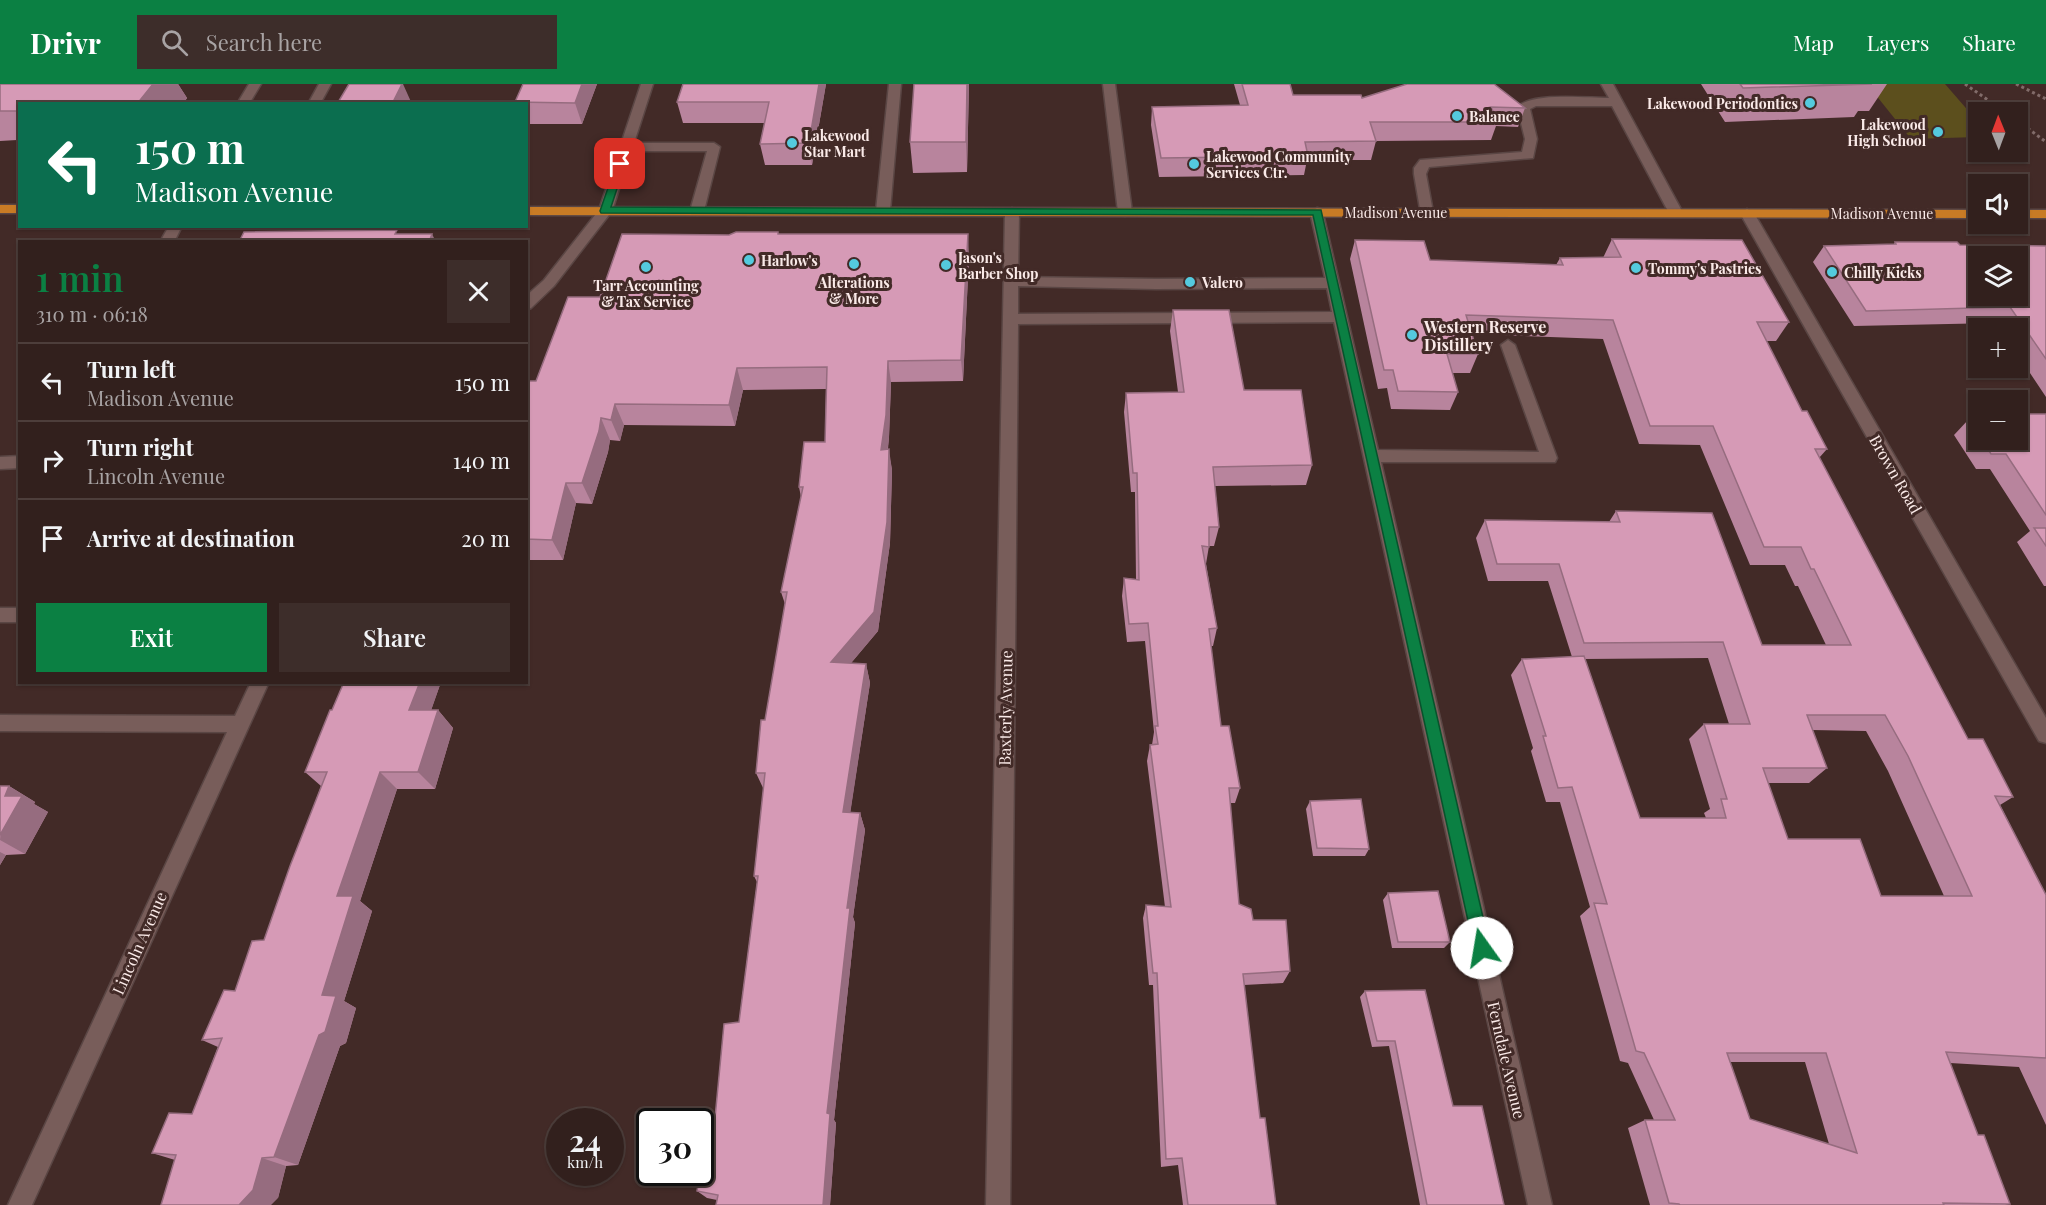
<!DOCTYPE html>
<html lang="en">
<head>
<meta charset="utf-8">
<style>
	body { margin:0; font-family:"Playfair Display",serif; background:#3d2d2a; color:#f1f3f6; height:100vh; display:flex; flex-direction:column; font-size:22px; white-space:nowrap }
	* { box-sizing:border-box; margin:0 }
	p { font-size:20px; color:#a8a3a4 }
	.icon { flex:none; width:33px; height:33px; fill:none; stroke:currentColor; stroke-width:2; stroke-linecap:round; stroke-linejoin:round }
	.map { position:relative; flex:1; overflow:hidden }
	.drawer { position:absolute; left:18px; top:156px; width:510px; height:444px; display:flex; flex-direction:column; background:#32201d; border-radius:0px; box-shadow:0 2px 4px #0004,0 0 0 2px #4d3e3b }
	.drawer>* { flex:none }
	.guide { position:absolute; left:18px; top:18px; width:510px; height:126px; border-radius:0px; box-shadow:0 2px 4px #0004,0 0 0 2px #4d3e3b; background:#0b6e4f; color:#fff; overflow:hidden }
	.needle { width:39px; rotate:359deg }
	.buttons { position:absolute; left:1968px; top:18px; display:grid; gap:12px }
	.buttons a { display:grid; place-items:center; width:60px; height:60px; border-radius:0px; background:#32201d; box-shadow:0 2px 4px #0004,0 0 0 2px #4d3e3b; font-size:30px }
	.speed { position:absolute; left:546px; top:1024px; display:flex; gap:12px; font-size:30px; font-weight:700; text-align:center }
	.speed>* { display:grid; place-content:center; width:78px; height:78px; border-radius:50%; background:#32201d; box-shadow:0 2px 4px #0004,0 0 0 2px #4d3e3b; line-height:1 }
	.speed small { font-size:15px; font-weight:400 }
	.speed .limit { border:3px solid #111; border-radius:9px; background:#fff; color:#111 }
	.pin { position:absolute; display:grid; place-items:center; width:51px; height:51px; color:#fff; margin:-26px; border-radius:12px; box-shadow:0 3px 9px #0006 }
	.me { position:absolute; width:66px; margin:-33px; rotate:347deg; stroke-linejoin:round; filter:drop-shadow(0 0 4px #0008) }
	.turn { display:flex; align-items:center; gap:21px; height:126px; padding:0 18px; font-size:27px }
	.turn .icon { width:78px; height:78px; stroke-width:2.5 }
	.turn b { display:block; font-size:42px; line-height:51px }
	.round { display:grid; place-items:center; flex:none; width:63px; height:63px; border-radius:0px; background:#3d2d2a }
	.headline { display:flex; align-items:center; justify-content:space-between; height:102px; padding:0 18px }
	h1 { font-size:36px; font-weight:600; line-height:45px; color:#0b8043 }
	.button { display:flex; gap:12px; margin-top:auto; padding:12px 18px }
	.button a { flex:1; height:69px; border-radius:0px; background:#0b8043; color:#fff; font-size:24px; font-weight:600; line-height:69px; text-align:center }
	.button a+a { background:#3d2d2a; color:#f1f3f6 }
	ul { padding:0; list-style:none }
	li { display:flex; align-items:center; gap:18px; height:78px; padding:0 18px; border-top:2px solid #4d3e3b }
	li div { flex:1 }
	li b { display:block; font-size:22px }
	li em { font-style:normal }
	header { display:flex; align-items:center; gap:36px; box-sizing:border-box; height:84px; padding:0 30px; background:#0b8043; color:#fff }
	header strong { font-size:28px }
	nav { display:flex; gap:33px; margin-inline-start:auto; font-size:21px }
	.search { width:420px; height:54px; background:#3d2d2a; display:flex; align-items:center; gap:15px; box-sizing:border-box; padding:0 21px; border-radius:0px; color:#a8a3a4; font-size:22px }
	.map>svg:first-child { display:block }
	.green { fill:#5c4f1d }
	.lines { fill:none; stroke-linecap:round; stroke-linejoin:round }
	.minor-casing { stroke:#5a4644; stroke-width:3 }
	.major-casing { stroke:#5a4644; stroke-width:3 }
	.path { stroke:#826c6a; stroke-width:3; stroke-dasharray:3 3; stroke-linecap:butt }
	.minor { fill:#785d5a; fill-rule:evenodd }
	.major { fill:#c87b25; fill-rule:evenodd }
	.wall { fill:#b8849d; fill-rule:evenodd }
	.shaded-wall { fill:#966c7f }
	.building { fill:#d69ab6; stroke:#966c7f; stroke-width:1.5; fill-rule:evenodd }
	.route { fill:#0b8043; stroke:#07532c; stroke-width:1.5 }
	.poi-dot { fill:#54cade; stroke:#422a27; stroke-width:2 }
	.labels { text-anchor:middle; dominant-baseline:central; stroke-width:6; stroke-linejoin:round; paint-order:stroke }
	.far-poi-label { font-size:14px; font-weight:bold; fill:#faeae8; stroke:#422a27; text-anchor:start }
	.far-street-label { font-size:14px; fill:#faeae8; stroke:#422a27 }
	.poi-label { font-size:16px; font-weight:bold; fill:#faeae8; stroke:#422a27; text-anchor:start }
	.street-label { font-size:16px; fill:#faeae8; stroke:#422a27 }
</style>
</head>
<body>
<header>
<strong>Drivr</strong>
<div class="search"><svg class="icon" aria-label="search" viewBox="0 0 24 24"><circle cx="10" cy="10" r="6"/><path d="M15 15l6 6"/></svg>Search here</div>
<nav><a>Map</a><a>Layers</a><a>Share</a></nav>
</header>
<div class="map">
<svg width="2046" height="1121" viewBox="0 0 2046 1121">
	<rect width="100%" height="100%" fill="#422a27"/>
	<path class="green" d="M1867,0h78l33,38v15l-67,2z"/>
	<g class="lines">
		<g class="minor-casing">
			<path id="minor" d="M249,0h12l-12,20h-12z
				M319,0h12l-11,20h-12z
				M641,0h12l-19,59h80l6,4 -16,64 -7,4 -7,-4 17,-60h-76l-19,60 -58,75 -23,22 -5,2v-14l18,-16 55,-70z
				M889,0h12l-11,127 -7,4 -7,-4z
				M1103,0h12l17,128 -7,4 -7,-4z
				M1601,0h12l70,129 -2,3h-10l-2,-3 -57,-107h-76l-6,3 7,30 -4,19 -104,9 -3,7 7,38 -7,4 -5,-1 -7,-41v-6l6,-8 102,-8 3,-13 -8,-32c16,-15 69,-9 92,-9z
				M1012,124l7,4 -1,65 138,2 169,-1 -15,-66 7,-4 5,1 56,241 161,2 -38,-107 7,-5 7,5 42,113 -2,4h-174l171,743h-24l-194,-883 -316,2 -8,881h-24l19,-993zM1018,202l138,3 171,-1 5,24 -314,2z
				M1747,125l7,4 292,505v25l-7,-2 -299,-528z
				M169,142h13l-8,16h-14z
				M20,372v12l-20,1v-12z
				M0,524h20v14h-20z
				M251,598h18l-237,523h-24l219,-473 -227,-1v-16l235,1z"/>
		</g>
		<g class="major-casing">
			<path id="major" d="M0,121h20v8h-20z
				M526,123l1452,3v8l-1452,-3z
				M2018,126h28v8h-28z"/>
		</g>
		<path class="path" d="M1965,0l40,28
			M2016,0l30,15
			M2018,37l28,21"/>
		<use href="#minor" class="minor"/>
		<use href="#major" class="major"/>
	</g>
	<path class="wall" d="M0,0h178l9,14 -4,6h-163v39l-3,-3 -17,1z
		M597,0l-15,40h-56v-20h-11v-2z
		M826,0l-14,81h-47l-5,-21 5,-21h-82l-6,-21z
		M969,0l-2,88 -54,1 -3,-31z
		M1234,0h56l3,11 69,3 163,10 -7,19 -22,-1 -5,14 -115,1 -5,19h-64l-3,15 -145,2 -8,-52 1,-18 88,-2z
		M1701,0h186l-18,27h-11l-4,6 -129,5z
		M779,150l190,22 -6,125 -72,1 -2,55 -1,12 4,21 -2,73 -12,88 -27,32 15,1 4,19 -20,130h10l5,17 -12,87 2,6 -21,197 2,3 -6,82h-114l1,-5 -10,-2 -10,-7 42,-169 18,-140 -3,-6 10,-86 -8,-17 29,-169 -4,-12 20,-95 -2,-10 26,-45 1,-53 -83,1 -8,36 -111,-1 -4,16 -10,-1 -2,12 -16,52 -16,-1 -13,57h-37v-174l10,-5 64,-84 129,-62z
		M1612,155l177,83 -13,19h-10l36,70 25,38 -8,9 149,281 45,58 -13,8 46,90v230l-27,-58 -69,-4 28,72 32,69 -5,1h-355l-22,-77 17,-8h9l-26,-57 -8,-2 -40,-145 10,-9 -30,-105h-14l-15,-51 2,-3 -22,-73 11,-16 50,-2 -24,-76h-60l-12,-43 9,-18 124,2 7,-11 146,134h64l-28,-59h-3l-10,-21h-35l-50,-120 -61,-1 -36,-105 -131,-5 6,20 -8,19h-18l6,19 -8,18 -59,-1 -4,-21 -9,1 -28,-130 5,-19 75,20 126,5 4,-7h43zM1708,574l21,66h-25l-15,15 21,70 -6,4 2,5h-66l-56,-159zM1812,646l54,1 22,40 56,125h-63l-93,-57 -20,-56h41l18,-15zM1730,978h75l24,82 -79,-25z
		M1895,158l65,3 86,1v151l-28,-42v-27h-19l-3,-5 -142,3 -41,-64 11,-16 70,-2z
		M1173,226l139,155 -6,20 -91,1 4,41 -5,19h-5l-3,18 11,64 -4,18h-2l10,80 19,62 -5,15h-5l9,101 14,16 37,51 -7,12 -39,2 16,133 15,87h-92l-5,-40 -17,2 -8,-182h-4l-6,-67 3,-13 19,2 -18,-146 3,-16h2l2,-13 -9,-91 -18,1 -5,-46 2,-18 12,1 -1,-87h-4l-7,-80 2,-19 52,-1 -8,-61z
		M2046,330v172h-2l-27,-44 13,-11 -40,-62h-14l-22,-34 15,-16h9v21h40z
		M344,598h97l-10,28h7l15,18 -18,61h-38l-37,112 12,10 -28,90 12,7 -10,35 -6,3 -42,119 -12,1 -8,32 -103,-38 -23,-7 40,-39 26,-67 -16,-7 33,-49 29,-51 57,-154 -16,-14z
		M0,702h9l26,16 -1,2 14,8 -23,42 -19,1 -6,10z
		M1310,717l59,48 -4,7h-52l-7,-47z
		M1388,809l62,49 -6,6h-52l-9,-48z
		M1365,907l88,115 51,99h-84l-31,-159 -17,1 -12,-50z"/>
	<path class="shaded-wall" d="M153,0h25l9,14 -4,6h-46z
		M402,0h1l9,20h-20z
		M582,0h15l-15,40 -7,-21z
		M819,0h7l-14,81 -3,-22z
		M967,0h2l-2,88 -1,-30z
		M432,150l4,8h-7z
		M968,150l1,22 -6,125 -2,-21z
		M888,277l3,21 -2,55 -4,34 -4,-21z
		M737,284l6,22 -8,36 -6,-21z
		M615,320l9,21 -4,16 -9,-21z
		M601,334l9,22 -2,12 -16,52 -10,-21z
		M889,365l3,21 -2,73 -12,88 -42,50 -5,-19z
		M566,399l10,20 -13,57 -11,-20z
		M866,580l4,19 -22,145 -5,-16z
		M420,598h21l-16,46 -16,-18z
		M438,626l15,18 -18,61 -17,-17z
		M380,688l17,17 -37,112 12,10 -28,90 12,7 -10,35 -6,3 -42,119 -24,-8 48,-162 15,-99z
		M9,702l26,16 -1,2 14,8 -23,42 -25,-14 5,-44z
		M860,729l5,17 -12,87 2,6 -21,197 2,3 -6,82h-7l4,-92 20,-205z
		M0,768l6,3 -6,10z
		M262,1074l24,8 -8,32 -7,7h-32z"/>
	<path class="building" d="M0,0h153l-16,20h-117v7h-20z
		M349,0h53l-10,20h-55z
		M523,0h59l-7,19 -60,-1z
		M683,0h136l-10,59 -49,1 9,-42h-92z
		M914,0h53l-1,58h-56z
		M1242,0h48l3,11h68l1,3 45,-14h87l31,24 -34,-1 7,15h-128l6,19 -71,1 3,14 -147,2 -9,-51 96,-2z
		M1740,0h132l-129,4z
		M397,146l-2,4h37l-3,8h-190l5,-10z
		M736,148h42v2h190l-7,126 -73,1 -2,54 -5,35 8,-1 -2,73 -13,90 -43,50 35,2 -23,148 17,1 -13,95h3l-23,205 3,1 -7,91h-107l2,-10 -21,-4 3,-18v-6l8,-48 7,-1 9,-94 15,-2 19,-146h-4l11,-103h-9l5,-53h4l22,-128h-6l22,-105h-4l5,-45h21l2,-75 -90,1 -8,37 -114,-1 -4,16 -10,-2 -2,13 -17,52h-16l-14,57 -26,-1v-153l3,-5h7l32,-84h32l22,-63 107,1z
		M1612,155l130,1 47,82h-32l45,89h5l20,38h-12l153,290h15l30,58 -18,-1 51,99v163l-100,-6 32,83h6l26,69 -67,-1 1,2h-264l-1,-1 -10,-1 -24,-83h30l-31,-67 -8,-2 -42,-148 13,1 -35,-117 -14,1 -15,-52h3l-24,-77 62,-3 56,162h86l-5,-19h6l-23,-75h46l-27,-82 -139,1 -25,-79h-62l-12,-44 135,2 -4,-11 96,2 50,132h89l-37,-76h-3l-10,-22h-37l-51,-121h-63l-37,-106 -147,-5 12,39h-31l11,38 -60,-1 -5,-21h-9l-29,-130 69,1 6,19 133,5 -3,-7 61,-1zM1807,631h78l23,41 64,140h-91l-21,-57h-72l-25,-71h64zM1727,969h99l31,100 -107,-34z
		M1895,158h62l3,3 86,1v113l-36,-52 -144,4 -42,-65 72,-2zM1978,172h40v40h-40z
		M1173,226h56l15,80h57l11,75 -99,2 6,60h-10v20l-7,-1 15,82 -8,1 12,97h8l11,62h-11l10,116 12,5 2,11h33l4,51 -47,3 17,144h5l11,87h-88l-6,-47 -16,1 -9,-186h-4l-7,-68 25,2 -21,-162 8,-1 -3,-18h3l-10,-103 -19,1 -5,-46 15,2 -2,-107h-4l-7,-80 58,-1z
		M2018,330h28v101l-40,-61h-15l-9,-14h36z
		M1969,335h9v15z
		M2034,444h12v18z
		M344,598h76l-11,28h29l-20,62h-38l-43,124h16l-31,99 14,1 -11,36 -6,3 -45,122 -12,1 -9,32 -14,15h-78l15,-50 -24,-2 17,-40 23,1 30,-76 -20,2 22,-50 11,1 17,-50 12,-1 26,-74 37,-94h-22l25,-62h2z
		M0,702h9l-4,10h17l-22,39z
		M1361,715l8,50 -52,-1 -7,-47z
		M1438,807l12,51h-52l-10,-49z
		M1425,906l28,116h29l22,99h-77l-32,-164h-18l-12,-50z"/>
	<path class="route" d="M617,78l8,2 -14,43 710,3 169,738 -2,5 -6,3 -6,-3 -2,-5 -161,-733 -712,-2 -1,-2z"/>
	<g class="poi-dot">
		<circle cx="1810" cy="19" r="6"/>
		<circle cx="1457" cy="32" r="6"/>
		<circle cx="1938" cy="48" r="6"/>
		<circle cx="792" cy="59" r="6"/>
		<circle cx="1194" cy="80" r="6"/>
		<circle cx="749" cy="176" r="6"/>
		<circle cx="854" cy="180" r="6"/>
		<circle cx="946" cy="181" r="6"/>
		<circle cx="646" cy="183" r="6"/>
		<circle cx="1636" cy="184" r="6"/>
		<circle cx="1832" cy="188" r="6"/>
		<circle cx="1190" cy="198" r="6"/>
		<circle cx="1412" cy="251" r="6"/>
	</g>
	<g class="labels">
		<g class="far-poi-label">
			<text x="1798" y="19" text-anchor="end">Lakewood Periodontics</text>
			<text x="1469" y="32">Balance</text>
			<text x="1926" y="40" text-anchor="end">Lakewood<tspan x="1926" dy="16">High School</tspan></text>
			<text x="804" y="51">Lakewood<tspan x="804" dy="16">Star Mart</tspan></text>
			<text x="1206" y="72">Lakewood Community<tspan x="1206" dy="16">Services Ctr.</tspan></text>
			<text x="958" y="173">Jason's<tspan x="958" dy="16">Barber Shop</tspan></text>
			<text x="761" y="176">Harlow's</text>
			<text x="1648" y="184">Tommy's Pastries</text>
			<text x="1844" y="188">Chilly Kicks</text>
			<text x="854" y="198" text-anchor="middle">Alterations<tspan x="854" dy="16">&amp; More</tspan></text>
			<text x="1202" y="198">Valero</text>
			<text x="646" y="201" text-anchor="middle">Tarr Accounting<tspan x="646" dy="16">&amp; Tax Service</tspan></text>
		</g>
		<g class="far-street-label">
			<text x="1396" y="128">Madison Avenue</text>
			<text x="1882" y="129">Madison Avenue</text>
		</g>
		<g class="poi-label">
			<text x="1424" y="242">Western Reserve<tspan x="1424" dy="18">Distillery</tspan></text>
		</g>
		<g class="street-label">
			<text transform="translate(1896 390) rotate(60)">Brown Road</text>
			<text transform="translate(1005 624) rotate(-89)">Baxterly Avenue</text>
			<text transform="translate(139 859) rotate(-66)">Lincoln Avenue</text>
			<text transform="translate(1507 976) rotate(77)">Ferndale Avenue</text>
		</g>
	</g>
</svg>
<div class="buttons">
<a><svg class="needle" viewBox="-14 -14 28 28"><path d="M0-13l5 13h-10z" fill="#e53935"/><path d="M0 13l5-13h-10z" fill="#a8a3a4"/></svg></a>
<a><svg class="icon" aria-label="sound" viewBox="0 0 24 24"><path d="M4 9h4l5-4v14l-5-4H4zM17 9q2 3 0 6"/></svg></a>
<a><svg class="icon" aria-label="layers" viewBox="0 0 24 24"><path d="M12 4l9 5-9 5-9-5zM3 14l9 5 9-5"/></svg></a>
<a>+</a>
<a>−</a>
</div>
<div class="speed"><div>24<small>km/h</small></div><div class="limit">30</div></div>
<div class="pin" style="left:620px;top:80px;background:#d93025"><svg class="icon" aria-label="arrive" viewBox="0 0 24 24"><path d="M6 21V4h12l-3 4 3 4H6"/></svg></div>
<svg class="me" style="left:1482px;top:864px" viewBox="-20 -20 40 40"><circle r="19" fill="#fff"/><path d="M0-13L10 11 0 6-10 11z" fill="#0b8043"/></svg>
<div class="guide">
<div class="turn"><svg class="icon" aria-label="left" viewBox="0 0 24 24"><path d="M17 20v-9H6M10 6l-5 5 5 5"/></svg><div><b>150 m</b>Madison Avenue</div></div>
</div>
<section class="drawer">
<div class="headline"><div><h1>1 min</h1><p>310 m · 06:18</p></div><a class="round"><svg class="icon" aria-label="close" viewBox="0 0 24 24"><path d="M6 6l12 12M18 6L6 18"/></svg></a></div>
<ul>
<li><svg class="icon" aria-label="left" viewBox="0 0 24 24"><path d="M17 20v-9H6M10 6l-5 5 5 5"/></svg><div><b>Turn left</b><p>Madison Avenue</p></div><em>150 m</em></li>
<li><svg class="icon" aria-label="right" viewBox="0 0 24 24"><path d="M7 20v-9h11M14 6l5 5-5 5"/></svg><div><b>Turn right</b><p>Lincoln Avenue</p></div><em>140 m</em></li>
<li><svg class="icon" aria-label="arrive" viewBox="0 0 24 24"><path d="M6 21V4h12l-3 4 3 4H6"/></svg><div><b>Arrive at destination</b></div><em>20 m</em></li>
</ul>
<div class="button"><a>Exit</a><a>Share</a></div>
</section>
</div>
</body>
</html>
